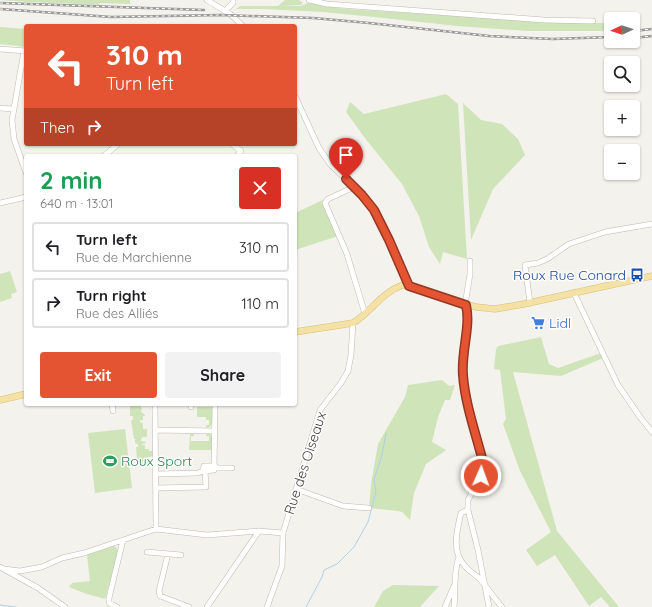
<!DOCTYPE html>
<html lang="en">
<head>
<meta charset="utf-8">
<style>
	body { margin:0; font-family:Quicksand,sans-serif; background:#f2f2f2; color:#202124; height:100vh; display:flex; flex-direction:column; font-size:15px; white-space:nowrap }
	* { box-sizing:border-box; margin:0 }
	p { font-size:13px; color:#757577 }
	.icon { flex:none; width:22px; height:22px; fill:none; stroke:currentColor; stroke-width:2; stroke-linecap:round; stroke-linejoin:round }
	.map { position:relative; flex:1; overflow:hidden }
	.drawer { position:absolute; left:24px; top:154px; width:273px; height:252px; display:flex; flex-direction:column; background:#fff; border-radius:4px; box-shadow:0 1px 3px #0004 }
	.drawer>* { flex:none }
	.hud { position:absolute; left:24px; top:24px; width:273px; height:122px; border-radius:4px; box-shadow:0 1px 3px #0004; background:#e45433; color:#fff; overflow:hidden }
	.needle { width:26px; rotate:266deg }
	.controls { position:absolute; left:604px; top:12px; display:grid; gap:8px }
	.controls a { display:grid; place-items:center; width:36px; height:36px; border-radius:4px; background:#fff; box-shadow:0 1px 3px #0004; font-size:20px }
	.pin { position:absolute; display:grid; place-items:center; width:34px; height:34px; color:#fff; margin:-41px -17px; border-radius:50% 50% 50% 0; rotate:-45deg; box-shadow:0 0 4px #0007 }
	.pin .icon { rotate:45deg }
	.me { position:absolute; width:44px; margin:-22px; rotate:2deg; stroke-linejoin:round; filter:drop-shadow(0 0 3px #0008) }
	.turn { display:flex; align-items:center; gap:14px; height:84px; padding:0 16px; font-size:18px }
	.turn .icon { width:52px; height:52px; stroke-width:2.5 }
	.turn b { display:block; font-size:28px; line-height:34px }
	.then { display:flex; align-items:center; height:38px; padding:0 16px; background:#0003; gap:8px; font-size:15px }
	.round { display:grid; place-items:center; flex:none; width:42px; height:42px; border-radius:4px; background:#f2f2f2 }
	.headline { display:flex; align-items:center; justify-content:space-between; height:68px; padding:0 16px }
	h1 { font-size:24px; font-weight:700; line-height:30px; color:#1e9e55 }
	.primary-button { display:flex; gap:8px; margin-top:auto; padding:8px 16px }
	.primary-button a { flex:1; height:46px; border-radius:4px; background:#e45433; color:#fff; font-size:16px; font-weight:700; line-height:46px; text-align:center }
	.primary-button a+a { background:#f2f2f2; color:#202124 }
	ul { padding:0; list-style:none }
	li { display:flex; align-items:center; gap:12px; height:50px; margin:0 8px 6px; padding:0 8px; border:2px solid #e0e0e0; border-radius:4px }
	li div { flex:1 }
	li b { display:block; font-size:15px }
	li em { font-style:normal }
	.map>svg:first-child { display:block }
	.green { fill:#cfe4b9 }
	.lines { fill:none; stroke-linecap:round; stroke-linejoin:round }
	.stream { stroke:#afd0ea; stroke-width:1 }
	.minor-casing { stroke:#bfbaaf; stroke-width:6 }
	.major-casing { stroke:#d9bf75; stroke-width:7 }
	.minor { stroke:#fff; stroke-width:5 }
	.major { stroke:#f4e1a5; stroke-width:6 }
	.rail-casing { stroke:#999; stroke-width:2.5 }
	.rail { stroke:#fff; stroke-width:1; stroke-dasharray:3; stroke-linecap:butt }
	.route-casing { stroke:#943721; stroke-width:10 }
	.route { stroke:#e45433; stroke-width:7 }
	.labels { text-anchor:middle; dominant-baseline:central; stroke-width:3; stroke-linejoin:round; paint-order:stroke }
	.transit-label { font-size:14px; fill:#164399; stroke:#fff; text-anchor:end }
	.shop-label { font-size:14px; fill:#366cbe; stroke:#fff; text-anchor:start }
	.leisure-label { font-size:14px; fill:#27864d; stroke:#fff; text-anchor:start }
	.street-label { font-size:14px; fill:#48433a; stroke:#fff }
</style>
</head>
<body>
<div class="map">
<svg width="652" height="607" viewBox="0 0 652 607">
	<rect width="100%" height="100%" fill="#f4f2ec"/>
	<path class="green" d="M0,0h130v4l-30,-1 -1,2 -70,-3z
		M285,0h14l4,3 -2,2 -21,1h21l7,-3 38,6 65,4 149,10h51v8h-83l-71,-5 -73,-8 -61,-6 -60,-3h-27l4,-3h38z
		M0,27l26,2v18l-26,-3z
		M446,94l12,10 9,155 -24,-7 -3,12 -11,-17 -10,-31 -17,-32 -34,-42 -22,-30 4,-10 14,12z
		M463,103l18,17 21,4 16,15 7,16 -32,34 -22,51z
		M323,200l15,36 -43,14v-37z
		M10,271l7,21 -6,2 1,4 -12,4v-28z
		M541,337l8,27 9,4 43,-15 2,5 -42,18 -48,-4 44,159 62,76h-9l-9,-10 -12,9 -34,-51 -18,11 -11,-16 25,-18 -31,-61 -17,-47 3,-5 -6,-49 -6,-1 2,-20 2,-3z
		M442,380l7,6 6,-1 -5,15h-5l-7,17 -6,25 14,8 -20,14 -12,29 -4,27 -8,-8 -4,-1 -29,-3 2,-24 7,-40 27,-47 3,-12z
		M130,404h11v4h1l-1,4 4,3v1h-2v4h-3v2l3,1v6h4v8h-4l-2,2v2l5,1v1l-4,1v1h3v4h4v2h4v5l-4,1 -1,2h-2v6h-7v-6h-2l-1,-12h2v-3l-3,-1v-3l1,-1h-2l-3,-19h2v-4h-3z
		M197,407h15v16l-2,4 -4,1v-3h3v-5h-3v-3h-9z
		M125,429l7,59 -37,5 -7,-60z
		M190,434h4v2h-3v5h18v-5h-3v-2h4l2,2v14h-23z
		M114,546l3,2 1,3 -13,48 -21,-6 -15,-6 3,-4 18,-2 -3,-26z
		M393,585l46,1 -19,21h-46l9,-16z"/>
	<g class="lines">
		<path class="stream" d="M0,605l16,2
			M306,607l16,-30 2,-7 13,-6 17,-17 14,-25 8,-31 -2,-11 8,-25 4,-22"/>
		<g class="minor-casing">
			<path id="minor" d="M207,0l23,14 13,12
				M309,0l18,4 217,16 49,1
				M226,10l7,-7v-3
				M0,49l26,2
				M24,51l-12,69 2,19 12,34
				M295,96l24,52 11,16 32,31 12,15 15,31 20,45
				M0,108l13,1
				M232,144l9,7
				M104,156l14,-12
				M237,156l4,-5
				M354,187l-26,12 -3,4 22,51 18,60
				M0,203l26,-6
				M470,261v13l-5,31 3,10 -5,59 3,18 16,66 -1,18 -13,24v10l10,40 11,57
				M574,293l44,92 22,32 12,15
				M530,303l-5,-38 13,-2 9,-4 22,-15 36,-12 47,-8
				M112,404l1,7
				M155,404l1,125
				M191,407v-3
				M155,430l60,1
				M215,468h17
				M203,471l1,-5h11
				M156,474l42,-1 5,-2 11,-1 1,-66
				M156,488l50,-1 -1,-16
				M296,489l47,17 26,2
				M468,510l-7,3c-4,17 -10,39 4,53 4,5 9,8 14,12 8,9 15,20 23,29
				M147,552l34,3
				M168,554l-9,37 1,5 29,11
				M0,567l38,21 27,19
				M4,569l16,2 22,-4 20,-9 22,-5 72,-24 51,6 52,-4 24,2
				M117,607l-8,-4v-5l14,-58
				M207,607l52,-76
				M267,607l15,-41 1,-33 37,-123 21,-27 7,-12 3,-16 2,-32
				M445,607l9,-21
				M454,607c2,-16 -1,-35 5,-50"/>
		</g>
		<g class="major-casing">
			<path id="major" d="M295,332l58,-9c18,-11 29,-31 50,-38l73,22 19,2 29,-5 128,-28
				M0,400l26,-6"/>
		</g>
		<use href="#minor" class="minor"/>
		<use href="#major" class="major"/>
		<g class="rail-casing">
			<path id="rail" d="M0,3l204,7
				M0,9l111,8 110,-2 92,3 56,5 120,13 64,3 58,-2
				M633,31l19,-2
				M633,38l19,-2"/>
		</g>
		<use href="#rail" class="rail"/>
	</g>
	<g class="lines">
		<g class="route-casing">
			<path id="route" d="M346,179l16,16 12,15 15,30 20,46 57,19c5,22 -5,46 -3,70 2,28 12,56 19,83l1,9 -2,9"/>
		</g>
		<use href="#route" class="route"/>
	</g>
	<defs>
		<g id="bus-bare" transform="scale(1.08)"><path d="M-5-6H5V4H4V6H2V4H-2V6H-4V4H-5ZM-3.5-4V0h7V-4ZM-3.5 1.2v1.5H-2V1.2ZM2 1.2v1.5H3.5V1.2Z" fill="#1a4fb4" stroke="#fff" stroke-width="2.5" paint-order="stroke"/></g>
		<g id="supermarket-bare" transform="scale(1.08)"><path d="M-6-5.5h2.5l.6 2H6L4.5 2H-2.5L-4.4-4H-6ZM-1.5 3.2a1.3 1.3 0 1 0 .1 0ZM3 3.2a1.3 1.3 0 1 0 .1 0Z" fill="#3f7fe0" stroke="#fff" stroke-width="2.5" paint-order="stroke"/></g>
		<g id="stadium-bare" transform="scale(1.08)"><path d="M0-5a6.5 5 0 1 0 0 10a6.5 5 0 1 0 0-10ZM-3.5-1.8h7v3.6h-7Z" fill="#2e9e5b" stroke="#fff" stroke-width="2.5" paint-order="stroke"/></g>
	</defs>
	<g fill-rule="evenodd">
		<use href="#bus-bare" x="637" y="275"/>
		<use href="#supermarket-bare" x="538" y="323"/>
		<use href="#stadium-bare" x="110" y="461"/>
	</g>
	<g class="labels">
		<g class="transit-label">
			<text x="626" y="275">Roux Rue Conard</text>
		</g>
		<g class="shop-label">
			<text x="549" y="323">Lidl</text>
		</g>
		<g class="leisure-label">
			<text x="121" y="461">Roux Sport</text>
		</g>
		<g class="street-label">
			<text transform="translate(305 463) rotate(-72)">Rue des Oiseaux</text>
		</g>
	</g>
</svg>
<div class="controls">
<a><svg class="needle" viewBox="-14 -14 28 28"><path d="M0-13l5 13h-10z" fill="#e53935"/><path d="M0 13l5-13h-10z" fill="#757577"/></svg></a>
<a><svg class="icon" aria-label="search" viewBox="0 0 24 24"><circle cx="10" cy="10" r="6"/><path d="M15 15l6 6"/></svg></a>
<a>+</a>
<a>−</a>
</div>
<div class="pin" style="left:346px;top:179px;background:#d93025"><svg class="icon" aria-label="arrive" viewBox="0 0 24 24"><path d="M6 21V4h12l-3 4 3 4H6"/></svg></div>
<svg class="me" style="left:481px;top:476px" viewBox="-20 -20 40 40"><circle r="17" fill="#e45433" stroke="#fff" stroke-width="3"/><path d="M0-11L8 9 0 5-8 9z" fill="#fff"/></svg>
<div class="hud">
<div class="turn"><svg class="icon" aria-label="left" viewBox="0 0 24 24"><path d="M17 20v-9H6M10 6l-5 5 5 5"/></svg><div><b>310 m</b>Turn left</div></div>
<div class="then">Then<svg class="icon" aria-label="right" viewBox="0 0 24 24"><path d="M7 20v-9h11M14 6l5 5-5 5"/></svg></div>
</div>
<section class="drawer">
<div class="headline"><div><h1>2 min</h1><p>640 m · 13:01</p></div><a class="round" style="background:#d93025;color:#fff"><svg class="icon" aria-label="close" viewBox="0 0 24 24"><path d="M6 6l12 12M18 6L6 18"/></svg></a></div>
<ul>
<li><svg class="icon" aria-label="left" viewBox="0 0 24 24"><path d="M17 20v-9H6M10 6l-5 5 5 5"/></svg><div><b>Turn left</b><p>Rue de Marchienne</p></div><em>310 m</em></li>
<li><svg class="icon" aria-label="right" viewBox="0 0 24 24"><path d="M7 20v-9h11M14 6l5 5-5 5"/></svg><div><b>Turn right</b><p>Rue des Alliés</p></div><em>110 m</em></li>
</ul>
<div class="primary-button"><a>Exit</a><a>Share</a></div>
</section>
</div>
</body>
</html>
